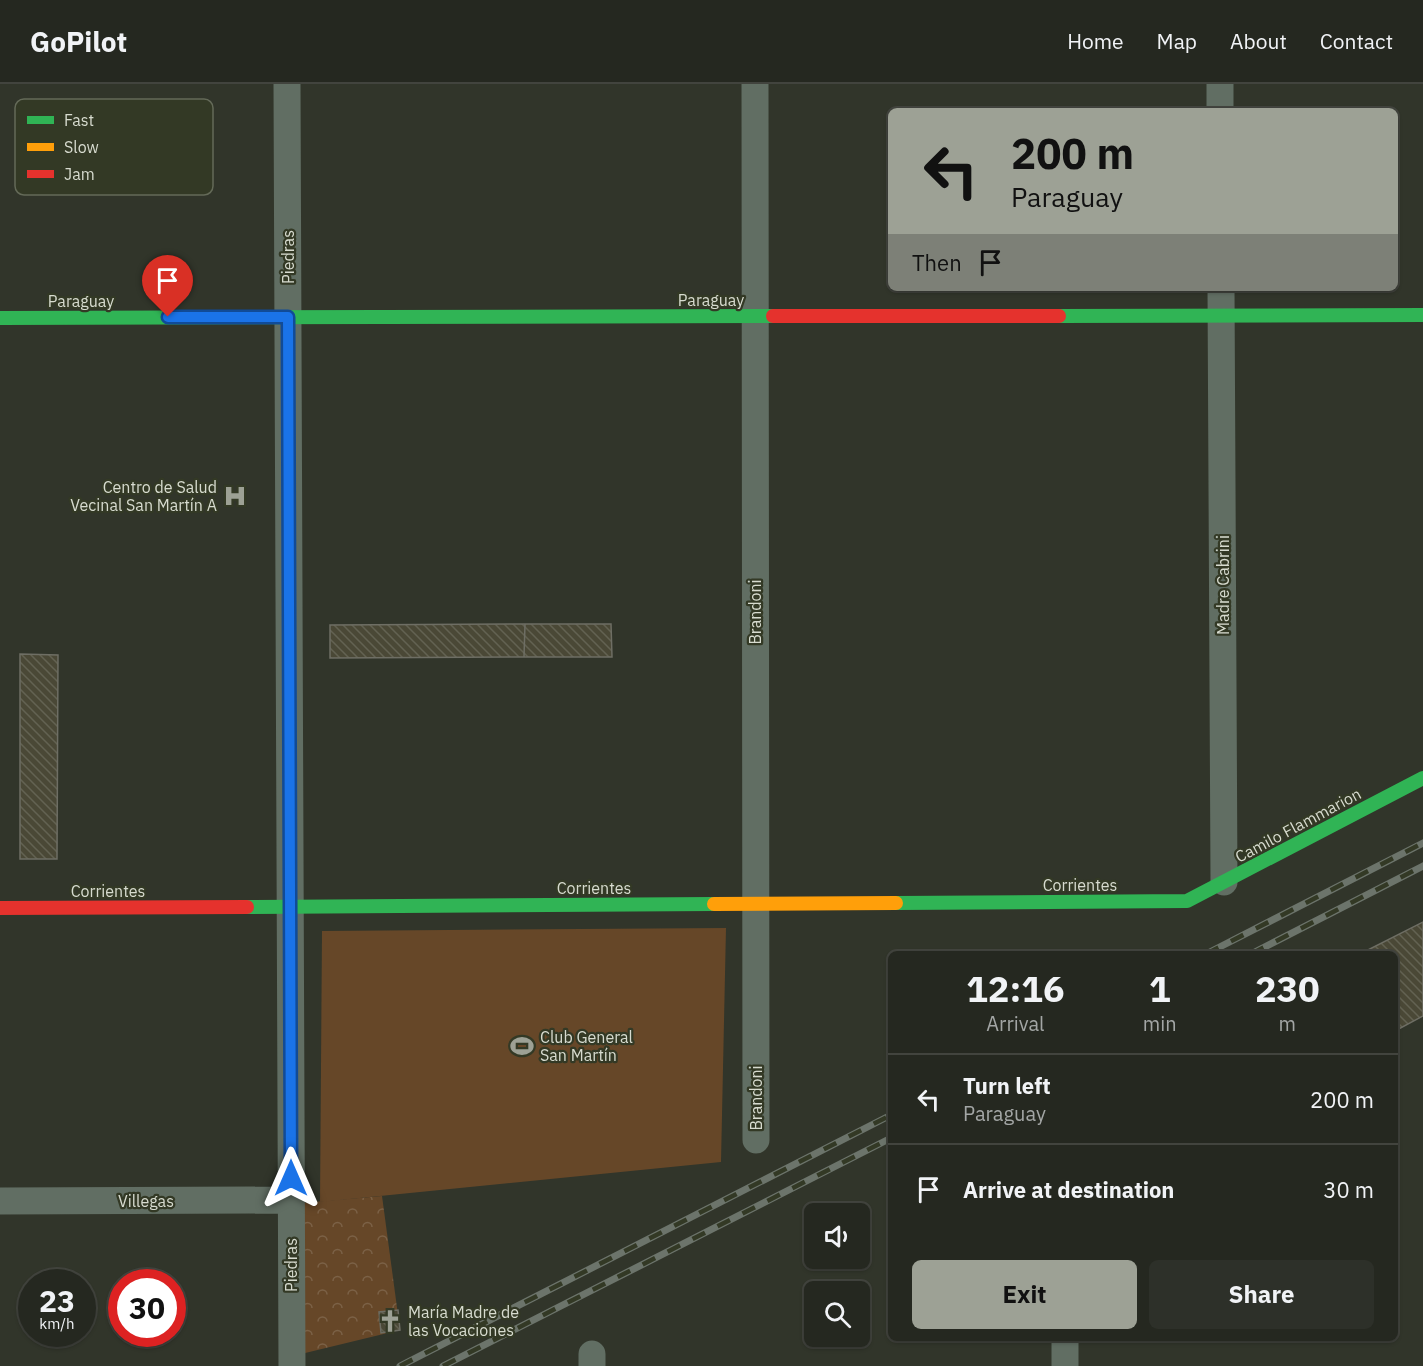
<!DOCTYPE html>
<html lang="en">
<head>
<meta charset="utf-8">
<style>
	body { margin:0; font-family:"IBM Plex Sans",sans-serif; background:#2d3029; color:#f1f3f6; height:100vh; display:flex; flex-direction:column; font-size:22px; white-space:nowrap }
	* { box-sizing:border-box; margin:0 }
	p { font-size:20px; color:#a3a6a5 }
	.icon { flex:none; width:33px; height:33px; fill:none; stroke:currentColor; stroke-width:2; stroke-linecap:round; stroke-linejoin:round }
	.map { position:relative; flex:1; overflow:hidden }
	.details { position:absolute; left:888px; top:867px; width:510px; height:390px; display:flex; flex-direction:column; background:#252820; border-radius:9px; box-shadow:0 2px 4px #0004,0 0 0 2px #42443e }
	.details>* { flex:none }
	.top-card { position:absolute; left:888px; top:24px; width:510px; height:183px; border-radius:9px; box-shadow:0 2px 4px #0004,0 0 0 2px #42443e; background:#9da195; color:#111; overflow:hidden }
	.fabs { position:absolute; left:804px; top:1119px; display:grid; gap:12px }
	.fabs a { display:grid; place-items:center; width:66px; height:66px; border-radius:9px; background:#252820; box-shadow:0 2px 4px #0004,0 0 0 2px #42443e; font-size:30px }
	.speed { position:absolute; left:18px; top:1185px; display:flex; gap:12px; font-size:30px; font-weight:700; text-align:center }
	.speed>* { display:grid; place-content:center; width:78px; height:78px; border-radius:50%; background:#252820; box-shadow:0 2px 4px #0004,0 0 0 2px #42443e; line-height:1 }
	.speed small { font-size:15px; font-weight:400 }
	.speed .limit { border:9px solid #d22; background:#fff; color:#111 }
	.pin { position:absolute; display:grid; place-items:center; width:51px; height:51px; color:#fff; margin:-62px -26px; border-radius:50% 50% 50% 0; rotate:-45deg; box-shadow:0 0 6px #0007 }
	.pin .icon { rotate:45deg }
	.me { position:absolute; width:66px; margin:-33px; rotate:0deg; stroke-linejoin:round; filter:drop-shadow(0 0 4px #0008) }
	.turn { display:flex; align-items:center; gap:21px; height:126px; padding:0 24px; font-size:27px }
	.turn .icon { width:78px; height:78px; stroke-width:2.5 }
	.turn b { display:block; font-size:42px; line-height:51px }
	.then { display:flex; align-items:center; height:57px; padding:0 24px; background:#0003; gap:12px; font-size:22px }
	.eta { display:flex; justify-content:space-evenly; align-items:center; height:102px; text-align:center }
	.eta b { font-size:36px; font-weight:800; line-height:42px }
	.button { display:flex; gap:12px; margin-top:auto; padding:12px 24px }
	.button a { flex:1; height:69px; border-radius:9px; background:#9da195; color:#111; font-size:24px; font-weight:800; line-height:69px; text-align:center }
	.button a+a { background:#2d3029; color:#f1f3f6 }
	ul { padding:0; list-style:none }
	li { display:flex; align-items:center; gap:18px; height:90px; padding:0 24px; border-top:2px solid #42443e }
	li div { flex:1 }
	li b { display:block; font-size:22px }
	li em { font-style:normal }
	header { display:flex; align-items:center; gap:36px; box-sizing:border-box; height:84px; padding:0 30px; background:#252820; border-bottom:2px solid #42443e }
	header strong { font-size:28px }
	nav { display:flex; gap:33px; margin-inline-start:auto; font-size:21px }
	.map>svg:first-child { display:block }
	.forest { fill:url(#forest-crowns) }
	.pitch { fill:#664728 }
	.building { fill:url(#building-back-hatch); stroke:#6e6e64; stroke-width:1.5 }
	.lines { fill:none; stroke-linecap:round; stroke-linejoin:round }
	.street { stroke:#616e63; stroke-width:27 }
	.fast { stroke:#30b455; stroke-width:14 }
	.slow { stroke:#ff9f0a; stroke-width:14 }
	.jam { stroke:#e5322d; stroke-width:14 }
	.rail-casing { stroke:#6c746b; stroke-width:7 }
	.rail { stroke:#333925; stroke-width:4.5; stroke-dasharray:14; stroke-linecap:butt }
	.route-casing { stroke:#114b97; stroke-width:15 }
	.route { stroke:#1a73e8; stroke-width:10 }
	.labels { text-anchor:middle; dominant-baseline:central; stroke-width:4.5; stroke-linejoin:round; paint-order:stroke }
	.street-label { font-size:16px; fill:#d7dbcf; stroke:#333925 }
	.poi-label { font-size:16px; fill:#d7dbcf; stroke:#333925; text-anchor:start }
	.key { fill:#333925; stroke:#646a58; stroke-width:1.5 }
	.key-label { font-size:16px; fill:#d7dbcf }
</style>
</head>
<body>
<header>
<strong>GoPilot</strong>
<nav><a>Home</a><a>Map</a><a>About</a><a>Contact</a></nav>
</header>
<div class="map">
<svg width="1423" height="1282" viewBox="0 0 1423 1282">
	<defs>
		<pattern id="forest-crowns" width="20" height="18" patternUnits="userSpaceOnUse" patternTransform="scale(1.5)"><rect width="20" height="18" fill="#664728"/><path d="M2 6a3 3 0 1 1 6 0M12 15a3 3 0 1 1 6 0" fill="none" stroke="#7b6146"/></pattern>
		<pattern id="building-back-hatch" width="6" height="6" patternUnits="userSpaceOnUse" patternTransform="scale(1.5)"><rect width="6" height="6" fill="#4a4836"/><path d="M-1 5l2 2M0 0l6 6M5-1l2 2" fill="none" stroke="#636252"/></pattern>
	</defs>
	<rect width="100%" height="100%" fill="#31352a"/>
	<path class="forest" d="M382,1112l18,134 -99,24v-151z"/>
	<path class="pitch" d="M726,844l-5,234 -401,40 2,-271z"/>
	<path class="building" d="M525,540h86l1,33h-88z
		M525,540l-1,33 -194,1v-33z
		M20,570l38,1 -1,204h-37z
		M1423,838v94l-28,15v-77h-35z
		M398,1226l2,20 -19,3 -2,-21z"/>
	<g class="lines">
		<path class="street" d="M287,0l5,1282
			M755,0l1,1056
			M1220,0v27
			M1221,204l3,594
			M0,1117l291,-1
			M1065,1254v28
			M592,1282v-12"/>
		<path class="fast" d="M1059,232l364,-1
			M0,234l773,-2
			M896,819l291,-2 236,-123
			M247,823l467,-3"/>
		<path class="slow" d="M714,820l182,-1"/>
		<path class="jam" d="M773,232h286
			M0,824l247,-1"/>
		<g class="rail-casing">
			<path id="rail" d="M1206,870l217,-111
				M1251,870l172,-88
				M400,1282l491,-251
				M443,1282l448,-228"/>
		</g>
		<use href="#rail" class="rail"/>
	</g>
	<g class="lines">
		<g class="route-casing">
			<path id="route" d="M168,233h120l3,861"/>
		</g>
		<use href="#route" class="route"/>
	</g>
	<defs>
		<g id="hospital-bare" transform="scale(1.8)"><path d="M-5-5h3v3.5h4V-5h3V5h-3V1.5h-4V5h-3Z" fill="#9da195" stroke="#333925" stroke-width="2.5" paint-order="stroke"/></g>
		<g id="stadium-bare" transform="scale(1.8)"><path d="M0-5a6.5 5 0 1 0 0 10a6.5 5 0 1 0 0-10ZM-3.5-1.8h7v3.6h-7Z" fill="#9da195" stroke="#333925" stroke-width="2.5" paint-order="stroke"/></g>
		<g id="church-bare" transform="scale(1.8)"><path d="M-1.2-6h2.4v3.5h3.3v2.4h-3.3V6h-2.4V-.1h-3.3v-2.4h3.3Z" fill="#9da195" stroke="#333925" stroke-width="2.5" paint-order="stroke"/></g>
	</defs>
	<g fill-rule="evenodd">
		<use href="#hospital-bare" x="235" y="412"/>
		<use href="#stadium-bare" x="522" y="962"/>
		<use href="#church-bare" x="390" y="1237"/>
	</g>
	<g class="labels">
		<g class="street-label">
			<text transform="translate(288 173) rotate(-90)">Piedras</text>
			<text x="711" y="216">Paraguay</text>
			<text x="81" y="217">Paraguay</text>
			<text transform="translate(1223 501) rotate(-90)">Madre Cabrini</text>
			<text transform="translate(755 528) rotate(-90)">Brandoni</text>
			<text transform="translate(1298 741) rotate(-28)">Camilo Flammarion</text>
			<text x="1080" y="801">Corrientes</text>
			<text x="594" y="804">Corrientes</text>
			<text x="108" y="807">Corrientes</text>
			<text transform="translate(756 1014) rotate(-90)">Brandoni</text>
			<text x="146" y="1117">Villegas</text>
			<text transform="translate(291 1181) rotate(-90)">Piedras</text>
		</g>
		<g class="poi-label">
			<text x="217" y="403" text-anchor="end">Centro de Salud<tspan x="217" dy="18">Vecinal San Martín A</tspan></text>
			<text x="540" y="953">Club General<tspan x="540" dy="18">San Martín</tspan></text>
			<text x="408" y="1228">María Madre de<tspan x="408" dy="18">las Vocaciones</tspan></text>
		</g>
	</g>
	<rect x="15" y="15" width="198" height="96" rx="9" class="key"/>
	<rect x="27" y="32" width="27" height="8" fill="#30b455"/>
	<rect x="27" y="59" width="27" height="8" fill="#ff9f0a"/>
	<rect x="27" y="86" width="27" height="8" fill="#e5322d"/>
	<g class="key-label">
		<text x="64" y="42">Fast</text>
		<text x="64" y="69">Slow</text>
		<text x="64" y="96">Jam</text>
	</g>
</svg>
<div class="fabs">
<a><svg class="icon" aria-label="sound" viewBox="0 0 24 24"><path d="M4 9h4l5-4v14l-5-4H4zM17 9q2 3 0 6"/></svg></a>
<a><svg class="icon" aria-label="search" viewBox="0 0 24 24"><circle cx="10" cy="10" r="6"/><path d="M15 15l6 6"/></svg></a>
</div>
<div class="speed"><div>23<small>km/h</small></div><div class="limit">30</div></div>
<div class="pin" style="left:168px;top:233px;background:#d93025"><svg class="icon" aria-label="arrive" viewBox="0 0 24 24"><path d="M6 21V4h12l-3 4 3 4H6"/></svg></div>
<svg class="me" style="left:291px;top:1094px" viewBox="-20 -20 40 40"><path d="M0-17L14 15 0 8-14 15z" fill="#1a73e8" stroke="#fff" stroke-width="4"/></svg>
<div class="top-card">
<div class="turn"><svg class="icon" aria-label="left" viewBox="0 0 24 24"><path d="M17 20v-9H6M10 6l-5 5 5 5"/></svg><div><b>200 m</b>Paraguay</div></div>
<div class="then">Then<svg class="icon" aria-label="arrive" viewBox="0 0 24 24"><path d="M6 21V4h12l-3 4 3 4H6"/></svg></div>
</div>
<section class="details">
<div class="eta">
<div><b>12:16</b><p>Arrival</p></div>
<div><b>1</b><p>min</p></div>
<div><b>230</b><p>m</p></div>
</div>
<ul>
<li><svg class="icon" aria-label="left" viewBox="0 0 24 24"><path d="M17 20v-9H6M10 6l-5 5 5 5"/></svg><div><b>Turn left</b><p>Paraguay</p></div><em>200 m</em></li>
<li><svg class="icon" aria-label="arrive" viewBox="0 0 24 24"><path d="M6 21V4h12l-3 4 3 4H6"/></svg><div><b>Arrive at destination</b></div><em>30 m</em></li>
</ul>
<div class="button"><a>Exit</a><a>Share</a></div>
</section>
</div>
</body>
</html>
